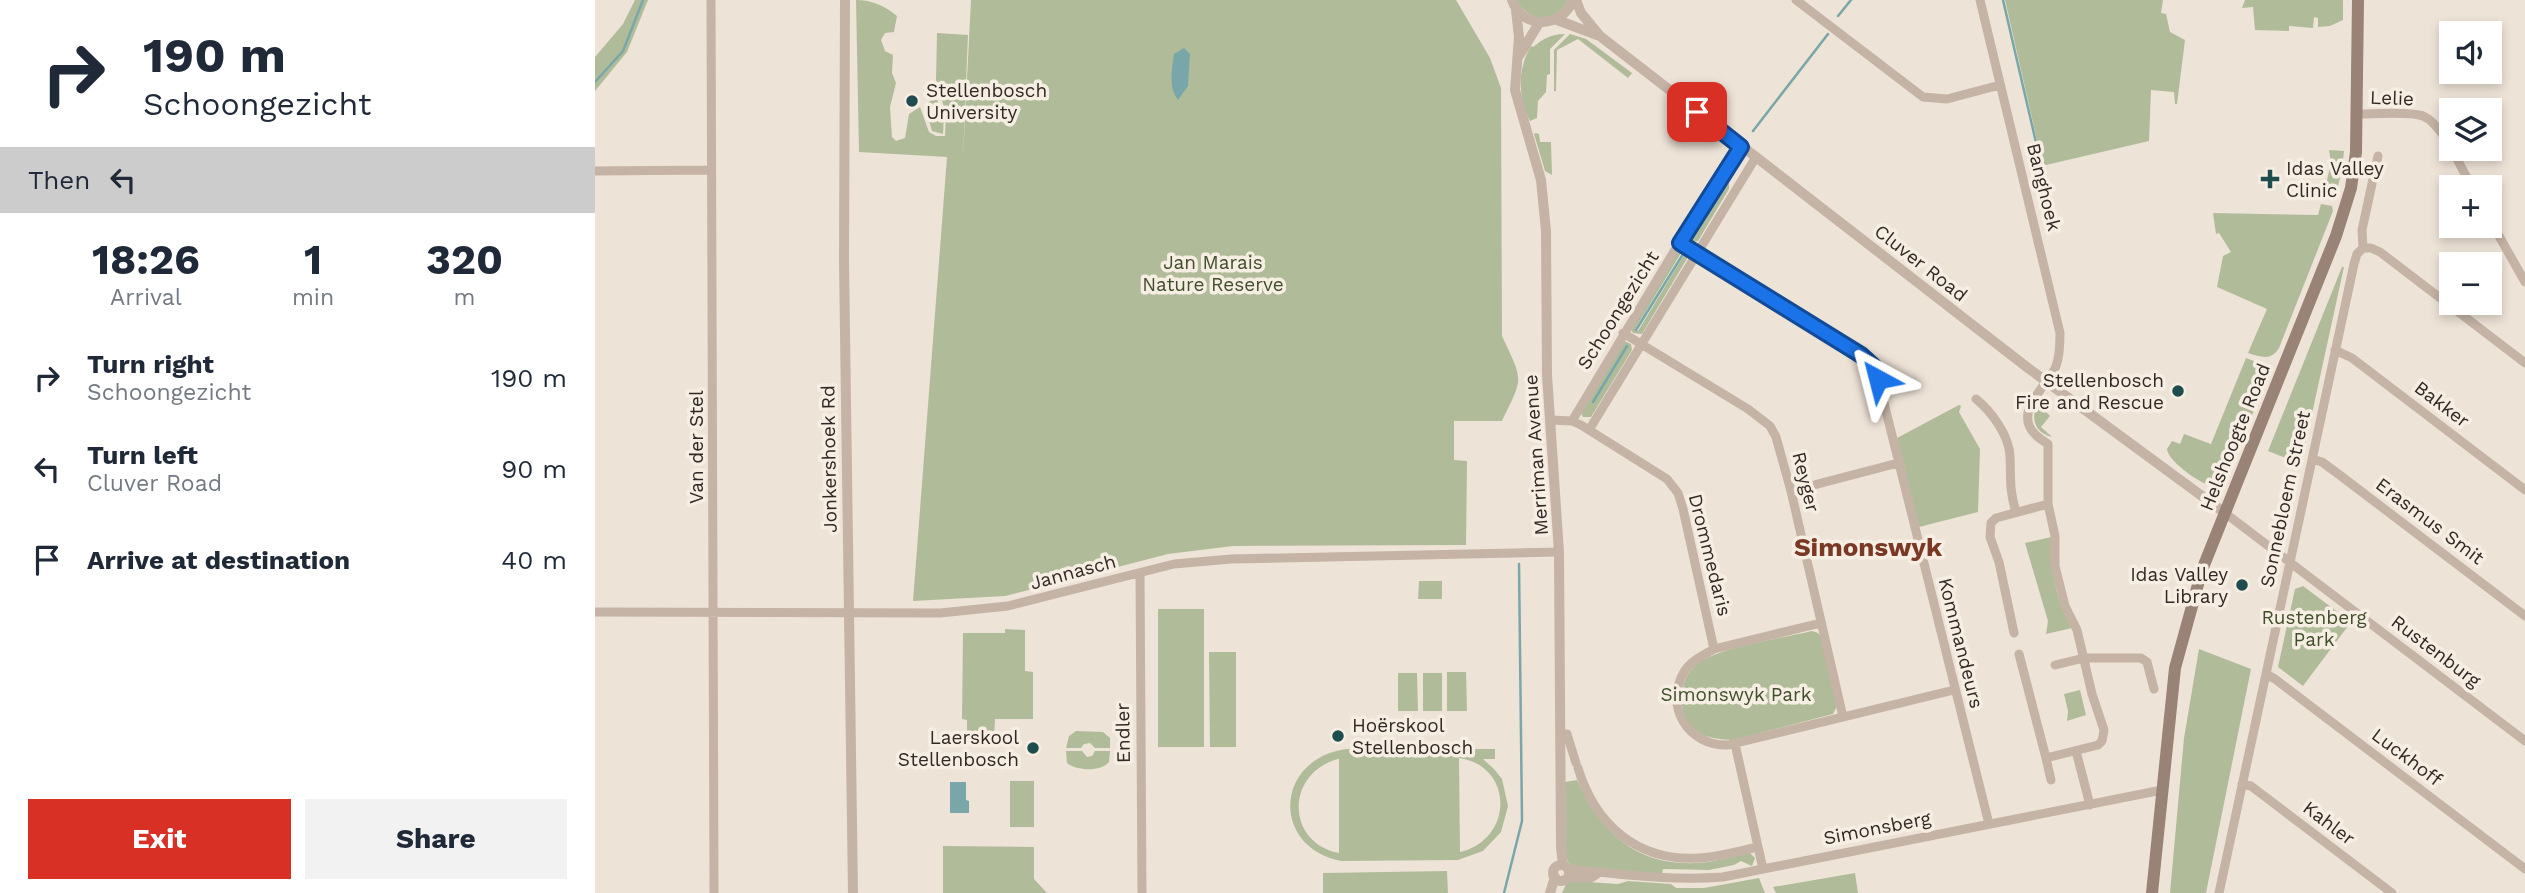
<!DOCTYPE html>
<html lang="en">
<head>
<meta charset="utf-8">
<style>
	body { margin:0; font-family:"Work Sans",sans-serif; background:#f2f2f3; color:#1f2937; height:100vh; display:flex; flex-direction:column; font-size:26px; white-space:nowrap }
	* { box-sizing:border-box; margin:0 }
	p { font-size:23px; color:#747a83 }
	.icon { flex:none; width:38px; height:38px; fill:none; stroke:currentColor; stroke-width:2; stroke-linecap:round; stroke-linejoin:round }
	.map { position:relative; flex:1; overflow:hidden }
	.panel { display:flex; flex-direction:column; background:#fff; width:595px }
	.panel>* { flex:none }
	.hud { background:#fff; color:#1f2937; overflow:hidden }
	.buttons { position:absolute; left:1844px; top:21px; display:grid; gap:14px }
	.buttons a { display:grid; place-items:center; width:63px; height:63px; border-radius:0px; background:#fff; box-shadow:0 4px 10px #0003; font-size:35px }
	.pin { position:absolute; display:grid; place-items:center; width:60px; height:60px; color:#fff; margin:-30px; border-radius:14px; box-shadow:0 4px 10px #0006 }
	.me { position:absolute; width:77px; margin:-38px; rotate:322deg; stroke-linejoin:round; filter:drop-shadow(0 0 5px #0008) }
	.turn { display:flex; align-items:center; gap:24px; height:147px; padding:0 28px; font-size:32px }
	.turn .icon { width:91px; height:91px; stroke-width:2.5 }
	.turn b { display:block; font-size:49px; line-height:60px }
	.then { display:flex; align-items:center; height:66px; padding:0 28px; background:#0003; gap:14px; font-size:26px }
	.eta { display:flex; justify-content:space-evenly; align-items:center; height:119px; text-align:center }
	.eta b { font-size:42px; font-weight:700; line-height:49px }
	.cta { display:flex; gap:14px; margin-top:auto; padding:14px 28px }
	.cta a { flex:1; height:80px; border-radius:0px; background:#d93025; color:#fff; font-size:28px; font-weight:700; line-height:80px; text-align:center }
	.cta a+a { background:#f2f2f3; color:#1f2937 }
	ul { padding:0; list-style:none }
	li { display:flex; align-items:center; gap:21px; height:91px; padding:0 28px }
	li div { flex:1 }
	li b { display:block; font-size:26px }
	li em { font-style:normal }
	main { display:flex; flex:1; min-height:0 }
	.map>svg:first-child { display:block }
	.green { fill:#b0bc99; fill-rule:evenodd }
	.water { fill:#79a7a9 }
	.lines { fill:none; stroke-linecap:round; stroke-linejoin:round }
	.stream { stroke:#79a7a9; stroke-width:2.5 }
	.minor { stroke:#c5b3a5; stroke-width:9 }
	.tertiary { stroke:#c5b3a5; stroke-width:10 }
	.secondary { stroke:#988376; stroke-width:12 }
	.route-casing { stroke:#114b97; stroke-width:18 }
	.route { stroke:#1a73e8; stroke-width:12 }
	.poi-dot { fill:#1e4c4f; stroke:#f7eee3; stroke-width:2.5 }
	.labels { text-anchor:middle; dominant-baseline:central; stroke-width:7; stroke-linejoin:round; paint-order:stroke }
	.poi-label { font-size:19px; fill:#312925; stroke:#f7eee3; text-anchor:start }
	.street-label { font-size:19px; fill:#312925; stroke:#f7eee3 }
	.park-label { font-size:19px; fill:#414e2b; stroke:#f7eee3 }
	.district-label { font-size:26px; font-weight:bold; fill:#7a3925; stroke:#f7eee3 }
</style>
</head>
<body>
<main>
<section class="panel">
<div class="hud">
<div class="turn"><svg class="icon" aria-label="right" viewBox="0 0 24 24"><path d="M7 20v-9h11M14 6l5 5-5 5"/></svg><div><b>190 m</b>Schoongezicht</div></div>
<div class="then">Then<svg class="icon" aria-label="left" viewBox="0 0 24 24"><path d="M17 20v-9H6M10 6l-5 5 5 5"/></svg></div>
</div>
<div class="eta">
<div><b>18:26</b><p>Arrival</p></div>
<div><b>1</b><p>min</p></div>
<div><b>320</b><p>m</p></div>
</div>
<ul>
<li><svg class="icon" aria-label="right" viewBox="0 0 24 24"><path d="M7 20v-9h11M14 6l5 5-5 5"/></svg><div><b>Turn right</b><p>Schoongezicht</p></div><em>190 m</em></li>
<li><svg class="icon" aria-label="left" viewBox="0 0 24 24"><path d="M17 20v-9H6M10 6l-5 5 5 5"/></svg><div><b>Turn left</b><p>Cluver Road</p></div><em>90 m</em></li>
<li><svg class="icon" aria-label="arrive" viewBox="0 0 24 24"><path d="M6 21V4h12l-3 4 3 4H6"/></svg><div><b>Arrive at destination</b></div><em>40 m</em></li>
</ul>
<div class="cta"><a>Exit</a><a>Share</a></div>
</section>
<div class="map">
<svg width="1930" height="893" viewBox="0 0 1930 893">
	<rect width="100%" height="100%" fill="#eee3d7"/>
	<path class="green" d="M40,0h13l-21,52 -32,39v-34l28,-33z
		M261,0c16,0 29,6 41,16l-3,16 -9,1 -4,7 4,11 8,4 -1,18 4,10 -6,24 2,30 4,4 9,-3 4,-24 11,-7 9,25 7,4h9l1,-22 -10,-34 1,-47 31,2 -5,122 8,-157h485l34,58 11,30 1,248c21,45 22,40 0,85h-48v39l13,1 -1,84 -233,1 -65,8 -163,42 -92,5 34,-444 -88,-5z
		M921,0h52c-2,4 -6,11 -10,14 -17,12 -33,0 -42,-14z
		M1410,0h158l-2,13 5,1 4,18 15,8 -8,64h-2l-1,-12 -23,-2 -2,51 -103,24 -4,-3z
		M1650,0h98v20l-13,6 -12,1v-9l-4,-1 -1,11 -24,-2v5l-34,-1 -2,-23 -11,1z
		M970,34l-15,15v25l-3,1 -1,17 -8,9 -1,17 -7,3c-12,-23 -13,-52 1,-75l2,1c10,-8 18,-13 32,-13z
		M975,34l16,5 46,34 -4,5 -50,-39 -21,11 -1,41h-2v-41z
		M336,100h6l7,13 -1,21 -11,-3 -7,-25z
		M941,133l3,1 1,8h11l1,33 -7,-4 -11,-37z
		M1734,150l15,1 -2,19 -7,28 -12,-1 8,-34z
		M1130,181l4,2v6l-31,52 -7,1 -3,-8z
		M1726,204l11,2 1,5 -54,137c-8,13 -18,9 -31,5l19,-44 -50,-22 6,-31 8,-4 -12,-19 -3,1 -3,-21 105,2z
		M1085,249l8,3v5l-46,77 -9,-1 -2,-4zM1086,253l3,2 -46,76 -3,-2z
		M1747,267h2l-43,197 -33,-13z
		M1029,341l7,3 1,6 -41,67h-8l-3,-6z
		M1651,358c11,4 22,8 20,22l-40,100 -7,7c-13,2 -51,-25 -52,-38l5,-8 8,3 4,-10 27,10z
		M1446,399l3,11 6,6 -9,11 11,10c-19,-4 -23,-23 -11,-38z
		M1364,405l2,1 -2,6 21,37 -2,63 -59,15 -22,-89z
		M1456,537c0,32 4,63 21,91l-26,6 2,-13 -23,-78z
		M824,581h23v18h-24z
		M1708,586l48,36 -48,64 -25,-19 17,-78z
		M563,609h46v138h-46z
		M410,629l20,1v41l8,1v47h-38l-1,18 -27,1v-18l-5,-1 1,-86h42z
		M1217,631l6,2 3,4 16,69 -4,8 -101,26c-19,-1 -37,-3 -47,-22 -3,-5 -3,-15 -3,-21 0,-13 5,-25 15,-33 22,-17 86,-26 115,-33z
		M1604,649l52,20 -45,224h-36l14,-155z
		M614,652h27v95h-26z
		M852,672h19l1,39h-20z
		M803,673h19l1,38h-20z
		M828,673h19v38h-19z
		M1485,690l6,25 -19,6 1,-10 -4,-17z
		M481,731l27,1 7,6v10h-15l-5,-5 -6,1 -3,4h-15l3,-12z
		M751,749h149v10h-12l11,10 8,10 6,27 -7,26 -18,19 -25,9 -117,1c-69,-13 -68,-101 5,-112zM864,758c55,8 55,81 1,94zM743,759h1v94c-54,-11 -53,-80 -1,-94z
		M471,751h16l5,6 5,-1 3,-5h15l-1,11c-8,10 -32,9 -42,1z
		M982,780c26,57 65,90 131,82 14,-2 28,-7 42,-9l5,5 -3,8 -11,-5 -7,4 -25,5 -46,-1 -1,5 -88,-7 -6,-5 -2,-7 -1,-73z
		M415,781h24v46h-24z
		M348,846l91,1v32l13,14h-104z
		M852,871l1,22h-125v-20z
		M1260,873l3,20h-82l-3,-6z
		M1164,878l6,15h-203l4,-9 7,-3 45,3 10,-3 43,3 5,4h28z"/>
	<path class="water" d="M589,48l6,6 -2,32 -10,14c-10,-13 -6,-31 -4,-46z
		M355,782h16v18l3,1v12h-19z"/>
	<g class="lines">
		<path class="stream" d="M1408,0l38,164
			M1243,16l13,-16
			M0,82l28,-31 20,-51
			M1158,131l75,-97
			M1097,238l32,-52
			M1041,330l47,-76
			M998,402l34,-56
			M909,893l18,-72 -3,-257"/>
		<path class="minor" d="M116,0l3,893
			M1201,0l127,97 24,2 53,-14
			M1385,0l80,333c0,11 0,23 -4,33 -7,19 -44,45 -21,68 3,4 9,7 13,10v60l7,32v30l10,40 12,24 15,64 12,36 -2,11 -4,4 -52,13 -27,-104
			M1762,114c16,0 53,-3 66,2 20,8 38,53 49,71
			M0,171l116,-1
			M1895,220l35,62
			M1085,243l171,105 22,18 5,13 111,445
			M1768,248h8l9,4 145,111
			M1028,333l125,76 22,17 6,11 15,54 52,226
			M1740,350l17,8 173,132
			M1381,399c15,12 33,36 34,57 1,23 -1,33 6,56
			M956,420l21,1 9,4 86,54 11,14 5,16 31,140
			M977,421l130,-216 39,-58
			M994,430l167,-273
			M1717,459l10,3 15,11 188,143
			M1196,491l107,-28
			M1630,513l300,228
			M545,573l2,320
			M0,612l345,1 68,-7 166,-42 57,-5 328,-7
			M1226,623l-107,26c-10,6 -24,12 -30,23 -20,35 4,74 44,73l226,-55
			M1419,633l-15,-71 -9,-25 1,-14 5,-5 52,-14
			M1460,665l29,-7h57l6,4 7,27
			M1671,674l9,5 250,190
			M965,734h7l9,29
			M1140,744l28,125
			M1481,751l14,54
			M1451,758l5,22
			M983,768c17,56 59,94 121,90 19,-1 40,-7 59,-11
			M1647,784l9,2 141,107
			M973,869c52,5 103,12 155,8l439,-87
			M972,878h24l6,-4
			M1624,893l135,-629 3,-10 6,-6 -1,-18 16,-74"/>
		<path class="tertiary" d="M250,0l-1,262 9,631
			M917,0c11,30 49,29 61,0
			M981,0l5,13 19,23 428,332 197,145
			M921,10l3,27 -4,53 26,90 5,51 1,144 12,177 2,295 2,18
			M962,20l40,15
			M924,56l20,-33
			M958 873a8 8 0 1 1 16 0a8 8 0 1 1-16 0Z
			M955,893l5,-16"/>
		<path class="secondary" d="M1557,893l23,-225 27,-98 134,-334 15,-48 5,-36 2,-152"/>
	</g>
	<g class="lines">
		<g class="route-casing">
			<path id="route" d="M1102,112l44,35 -61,96 181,112 12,11 5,13"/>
		</g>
		<use href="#route" class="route"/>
	</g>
	<g class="poi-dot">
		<circle cx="317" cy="101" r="7"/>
		<path d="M1671.5 168.5h7v7h7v7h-7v7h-7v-7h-7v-7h7z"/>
		<circle cx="1583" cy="391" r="7"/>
		<circle cx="1647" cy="585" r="7"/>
		<circle cx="743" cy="736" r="7"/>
		<circle cx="438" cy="748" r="7"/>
	</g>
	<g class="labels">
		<g class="poi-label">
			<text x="331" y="90">Stellenbosch<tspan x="331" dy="22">University</tspan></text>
			<text x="1691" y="168">Idas Valley<tspan x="1691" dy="22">Clinic</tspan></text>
			<text x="1569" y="380" text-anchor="end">Stellenbosch<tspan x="1569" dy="22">Fire and Rescue</tspan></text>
			<text x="1633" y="574" text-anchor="end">Idas Valley<tspan x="1633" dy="22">Library</tspan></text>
			<text x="757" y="725">Hoërskool<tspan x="757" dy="22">Stellenbosch</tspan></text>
			<text x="424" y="737" text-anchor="end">Laerskool<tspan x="424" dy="22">Stellenbosch</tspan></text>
		</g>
		<g class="street-label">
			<text transform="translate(1797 98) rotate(2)">Lelie</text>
			<text transform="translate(1449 187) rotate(76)">Banghoek</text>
			<text transform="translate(1326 263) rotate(38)">Cluver Road</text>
			<text transform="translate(1023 310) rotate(-58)">Schoongezicht</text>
			<text transform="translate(1847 404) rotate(37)">Bakker</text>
			<text transform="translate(1640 437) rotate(-68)">Helshoogte Road</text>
			<text transform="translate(101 447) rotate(-90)">Van der Stel</text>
			<text transform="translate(941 455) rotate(-94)">Merriman Avenue</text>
			<text transform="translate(234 459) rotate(-91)">Jonkershoek Rd</text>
			<text transform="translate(1211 482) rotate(76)">Reyger</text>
			<text transform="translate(1690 499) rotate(-78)">Sonnebloem Street</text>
			<text transform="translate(1835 521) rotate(37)">Erasmus Smit</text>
			<text transform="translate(1115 555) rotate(76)">Drommedaris</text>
			<text transform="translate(478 572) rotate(-15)">Jannasch</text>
			<text transform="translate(1366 643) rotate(76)">Kommandeurs</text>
			<text transform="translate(1841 651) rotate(37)">Rustenburg</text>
			<text transform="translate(528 733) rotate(-91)">Endler</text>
			<text transform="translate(1812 757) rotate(37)">Luckhoff</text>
			<text transform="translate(1734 823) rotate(37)">Kahler</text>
			<text transform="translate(1282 828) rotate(-11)">Simonsberg</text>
		</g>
		<g class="park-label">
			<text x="618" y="262">Jan Marais<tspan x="618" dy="22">Nature Reserve</tspan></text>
			<text x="1719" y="617">Rustenberg<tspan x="1719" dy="22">Park</tspan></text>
			<text x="1141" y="694">Simonswyk Park</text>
		</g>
		<g class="district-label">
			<text x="1273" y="547">Simonswyk</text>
		</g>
	</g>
</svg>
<div class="buttons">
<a><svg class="icon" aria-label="sound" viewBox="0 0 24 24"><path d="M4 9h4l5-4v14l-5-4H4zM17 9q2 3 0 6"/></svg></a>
<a><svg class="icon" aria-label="layers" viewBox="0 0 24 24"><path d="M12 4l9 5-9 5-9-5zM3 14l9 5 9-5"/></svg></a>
<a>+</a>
<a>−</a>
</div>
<div class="pin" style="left:1102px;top:112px;background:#d93025"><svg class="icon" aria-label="arrive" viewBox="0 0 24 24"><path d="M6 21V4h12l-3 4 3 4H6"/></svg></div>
<svg class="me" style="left:1283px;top:379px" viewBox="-20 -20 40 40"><path d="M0-17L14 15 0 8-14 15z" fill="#1a73e8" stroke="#fff" stroke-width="4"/></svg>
</div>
</main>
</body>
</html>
